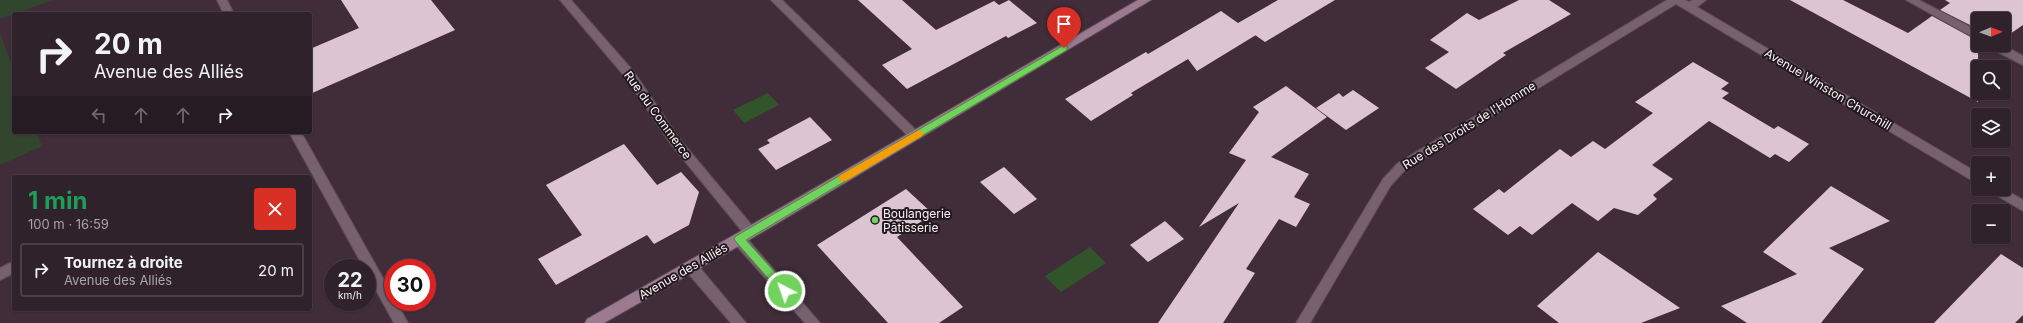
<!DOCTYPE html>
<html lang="fr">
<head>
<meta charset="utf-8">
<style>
	body { margin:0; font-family:Inter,sans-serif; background:#3c2f37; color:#f1f3f6; height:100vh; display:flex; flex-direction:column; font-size:15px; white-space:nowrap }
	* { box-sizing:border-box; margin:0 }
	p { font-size:13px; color:#a8a4a9 }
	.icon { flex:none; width:22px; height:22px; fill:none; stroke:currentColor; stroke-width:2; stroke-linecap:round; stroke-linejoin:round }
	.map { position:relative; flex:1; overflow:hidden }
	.sheet { position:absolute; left:12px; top:175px; width:300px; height:136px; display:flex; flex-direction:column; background:#30222b; border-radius:4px; box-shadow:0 1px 3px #0004,0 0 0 1px #4b3f47 }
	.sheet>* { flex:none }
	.hud { position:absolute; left:12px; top:12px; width:300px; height:122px; border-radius:4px; box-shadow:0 1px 3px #0004,0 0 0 1px #4b3f47; background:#30222b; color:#f1f3f6; overflow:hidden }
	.needle { width:26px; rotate:89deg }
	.controls { position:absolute; left:1971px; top:12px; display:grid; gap:8px }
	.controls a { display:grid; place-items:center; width:40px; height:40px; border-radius:4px; background:#30222b; box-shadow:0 1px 3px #0004,0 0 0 1px #4b3f47; font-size:20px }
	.speed { position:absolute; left:324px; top:259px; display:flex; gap:8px; font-size:20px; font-weight:700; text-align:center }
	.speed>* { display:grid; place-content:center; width:52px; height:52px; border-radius:50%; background:#30222b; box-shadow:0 1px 3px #0004,0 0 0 1px #4b3f47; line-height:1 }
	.speed small { font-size:10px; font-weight:400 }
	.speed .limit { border:6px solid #d22; background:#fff; color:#111 }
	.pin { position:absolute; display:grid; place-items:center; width:34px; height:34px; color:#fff; margin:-41px -17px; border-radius:50% 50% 50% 0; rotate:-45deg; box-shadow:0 0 4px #0007 }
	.pin .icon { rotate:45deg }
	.me { position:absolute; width:44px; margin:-22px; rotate:319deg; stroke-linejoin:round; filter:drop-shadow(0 0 3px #0008) }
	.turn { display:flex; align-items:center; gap:14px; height:84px; padding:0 16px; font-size:18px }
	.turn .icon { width:52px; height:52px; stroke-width:2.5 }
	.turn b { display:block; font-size:28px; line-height:34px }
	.lanes { display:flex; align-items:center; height:38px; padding:0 16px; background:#0003; justify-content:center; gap:20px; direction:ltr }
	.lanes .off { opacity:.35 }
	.round { display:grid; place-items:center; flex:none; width:42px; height:42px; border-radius:4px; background:#3c2f37 }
	.overview { display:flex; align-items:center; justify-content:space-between; height:68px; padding:0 16px }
	h1 { font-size:24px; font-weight:700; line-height:30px; color:#1e9e55 }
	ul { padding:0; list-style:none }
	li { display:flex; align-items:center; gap:12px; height:54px; margin:0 8px 6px; padding:0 8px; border:2px solid #4b3f47; border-radius:4px }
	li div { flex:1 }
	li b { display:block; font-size:15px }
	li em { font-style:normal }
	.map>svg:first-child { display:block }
	.green { fill:#32462e }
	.water { fill:#32542b }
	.building { fill:#dcc4d2 }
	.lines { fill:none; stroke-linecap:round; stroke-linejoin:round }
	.lane-casing { stroke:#5e4c57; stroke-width:2 }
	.street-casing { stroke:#5e4c57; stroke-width:2 }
	.secondary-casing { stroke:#5e4c57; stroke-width:2 }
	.lane { fill:#77616e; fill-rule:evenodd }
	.street { fill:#77616e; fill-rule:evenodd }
	.secondary { fill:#9c7a8f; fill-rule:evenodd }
	.route { fill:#72d25e; stroke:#4a883d }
	.slow { fill:#f59e0b }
	.poi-dot { fill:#72d25e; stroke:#21191e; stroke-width:1.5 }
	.labels { text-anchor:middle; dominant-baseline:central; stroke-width:4; stroke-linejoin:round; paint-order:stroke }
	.street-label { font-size:12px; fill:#fcf0f7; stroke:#21191e }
	.poi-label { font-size:12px; fill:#fcf0f7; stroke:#21191e; text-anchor:start }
</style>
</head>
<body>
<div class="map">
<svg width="2023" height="323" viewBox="0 0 2023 323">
	<rect width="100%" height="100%" fill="#402d39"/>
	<path class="green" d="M0,0h53l-53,19z
		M0,33l14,38v61h22l6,14 -42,19z"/>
	<path class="water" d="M768,93l11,12 -35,18 -11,-13z
		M1090,247l16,16 -45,29 -16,-16z"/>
	<path class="building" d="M341,0h90l24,30 -145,64v-45l49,-21z
		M858,0h44l34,30 58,-29 5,4 10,-5 28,23 -29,15 -2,-2 -99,53 -25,-24 30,-16z
		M1278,0h57l-70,42 -27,-19 18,12 -59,36 -9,-12 -57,34 2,2 -42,26 -26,-22 81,-47 2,2 73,-43 17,12z
		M1519,0h30l22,14 -68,39 3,2 -50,34 -31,-21 24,-16 -19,-12 37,-27 12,7z
		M1790,0h53l65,33 24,-17 46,25v61z
		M1945,0h78v25l-13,9 -6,-3v-12h-23l-3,-2v12l-38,-19 10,-7z
		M1693,62l36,21 -8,6 8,4 -7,5 52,31 4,-3 31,18 -20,18 -14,-8 -5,4 -61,-37 -57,44 21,14 -20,16 4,4 -19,16 -24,-7 -16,13 -26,-18 -40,32 -12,-9 -12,9 -35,-26 26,-20 5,4 56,-44 11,8 22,-16 12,8 48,-36 -18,-11z
		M1286,86l41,31 -56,40 38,17 -15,23 16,7 -14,23 -17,-8 -33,50 9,4 -32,50h-65l81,-120 -40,24 47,-67 -17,-7 30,-41 -6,-5z
		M1353,90l26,18 -33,22 -30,-22 23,-15 4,4z
		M810,117l22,23 -56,30 -18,-21 12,-6 -3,-3z
		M624,144l33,41 24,-13 18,20 -10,33 -35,19 -7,-9 -91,50 -18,-26 44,-24 -36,-50z
		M1004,167l33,32 -23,15 -34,-32z
		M1831,186l59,35 -61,27 35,21 -43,54h-74l-26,-17 76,-32 -34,-22z
		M906,189l27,25 -36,23 66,70 -24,16h-51l-71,-78z
		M1165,221l19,18 -36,23 -18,-17z
		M1598,252l82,56 -39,15h-82l-22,-17z
		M2001,254l22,14v47l-8,8h-81z"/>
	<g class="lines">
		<g class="lane-casing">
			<path id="lane" d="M771,0h11l137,133 2,3 -2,3h-8z
				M691,262l5,1 50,60h-15l-45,-52 -2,-4 2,-4z"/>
		</g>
		<g class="street-casing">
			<path id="street" d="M217,0h10l7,14h-10z
				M560,0h11l63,72 44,65 76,91 2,4 -2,4 -4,1 -4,-1 -76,-93 -44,-65z
				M1667,0h18l4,2 4,-2h13l-9,7 281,166v11l-302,-180 -270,165 -15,16 -81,138h-14l87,-144 15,-16z
				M1906,0h13l59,31v9z
				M1989,45h14l20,11v9l-33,-17z
				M289,132h12l92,164v6h3l12,21h-14l-27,-49v-6h-3z
				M1989,189h15l19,11v11l-32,-19z
				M739,234l5,1 76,88h-15l-71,-80 -1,-4 1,-4z
				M14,261v12l-14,7v-12z"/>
		</g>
		<g class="secondary-casing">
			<path id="secondary" d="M1138,0h13l-407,243 -140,80h-19l2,-4 147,-84z"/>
		</g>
		<use href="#lane" class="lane"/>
		<use href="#street" class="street"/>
		<use href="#secondary" class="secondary"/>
	</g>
	<path class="route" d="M1064,45l3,1v4l-321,190 43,48 1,3 -1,3h-7l-46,-52 -2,-3 2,-3z"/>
	<path class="slow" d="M919,130l5,3 -2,3 -76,45h-7v-5z"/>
	<circle class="poi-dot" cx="875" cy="220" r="4"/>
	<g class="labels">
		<g class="street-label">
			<text transform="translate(1828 89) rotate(31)">Avenue Winston Churchill</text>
			<text transform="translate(658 115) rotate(54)">Rue du Commerce</text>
			<text transform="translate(1469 125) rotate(-32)">Rue des Droits de l'Homme</text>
			<text transform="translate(683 271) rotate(-30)">Avenue des Alliés</text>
		</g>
		<g class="poi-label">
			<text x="883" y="213">Boulangerie<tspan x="883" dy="14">Pâtisserie</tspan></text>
		</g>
	</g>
</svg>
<div class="controls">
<a><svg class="needle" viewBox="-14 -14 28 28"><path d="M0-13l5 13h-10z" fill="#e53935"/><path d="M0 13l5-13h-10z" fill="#a8a4a9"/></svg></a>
<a><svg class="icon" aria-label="search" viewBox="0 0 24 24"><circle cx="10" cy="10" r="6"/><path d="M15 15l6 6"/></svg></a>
<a><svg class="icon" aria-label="layers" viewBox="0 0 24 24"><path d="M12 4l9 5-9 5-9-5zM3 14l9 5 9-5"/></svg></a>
<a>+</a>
<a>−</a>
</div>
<div class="speed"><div>22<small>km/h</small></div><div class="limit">30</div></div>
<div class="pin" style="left:1064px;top:48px;background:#d93025"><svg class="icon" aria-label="arrive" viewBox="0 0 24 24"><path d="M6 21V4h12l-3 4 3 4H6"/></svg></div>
<svg class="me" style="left:785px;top:291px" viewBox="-20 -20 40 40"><circle r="17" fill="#72d25e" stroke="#fff" stroke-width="3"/><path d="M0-11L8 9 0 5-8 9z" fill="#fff"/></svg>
<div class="hud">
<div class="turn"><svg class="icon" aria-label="right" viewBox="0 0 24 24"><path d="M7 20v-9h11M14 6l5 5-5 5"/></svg><div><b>20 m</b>Avenue des Alliés</div></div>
<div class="lanes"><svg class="icon off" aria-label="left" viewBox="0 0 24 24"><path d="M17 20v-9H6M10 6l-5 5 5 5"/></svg><svg class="icon off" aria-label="ahead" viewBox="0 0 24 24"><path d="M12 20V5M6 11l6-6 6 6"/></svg><svg class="icon off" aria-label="ahead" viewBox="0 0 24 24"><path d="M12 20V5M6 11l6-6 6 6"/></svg><svg class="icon" aria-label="right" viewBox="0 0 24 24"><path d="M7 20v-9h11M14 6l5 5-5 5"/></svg></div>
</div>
<section class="sheet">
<div class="overview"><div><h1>1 min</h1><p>100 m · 16:59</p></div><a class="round" style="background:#d93025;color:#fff"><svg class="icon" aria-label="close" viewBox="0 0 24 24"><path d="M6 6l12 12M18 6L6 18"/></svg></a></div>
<ul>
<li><svg class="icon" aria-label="right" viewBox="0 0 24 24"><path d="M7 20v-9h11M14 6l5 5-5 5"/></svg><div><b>Tournez à droite</b><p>Avenue des Alliés</p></div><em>20 m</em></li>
</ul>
</section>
</div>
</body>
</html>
